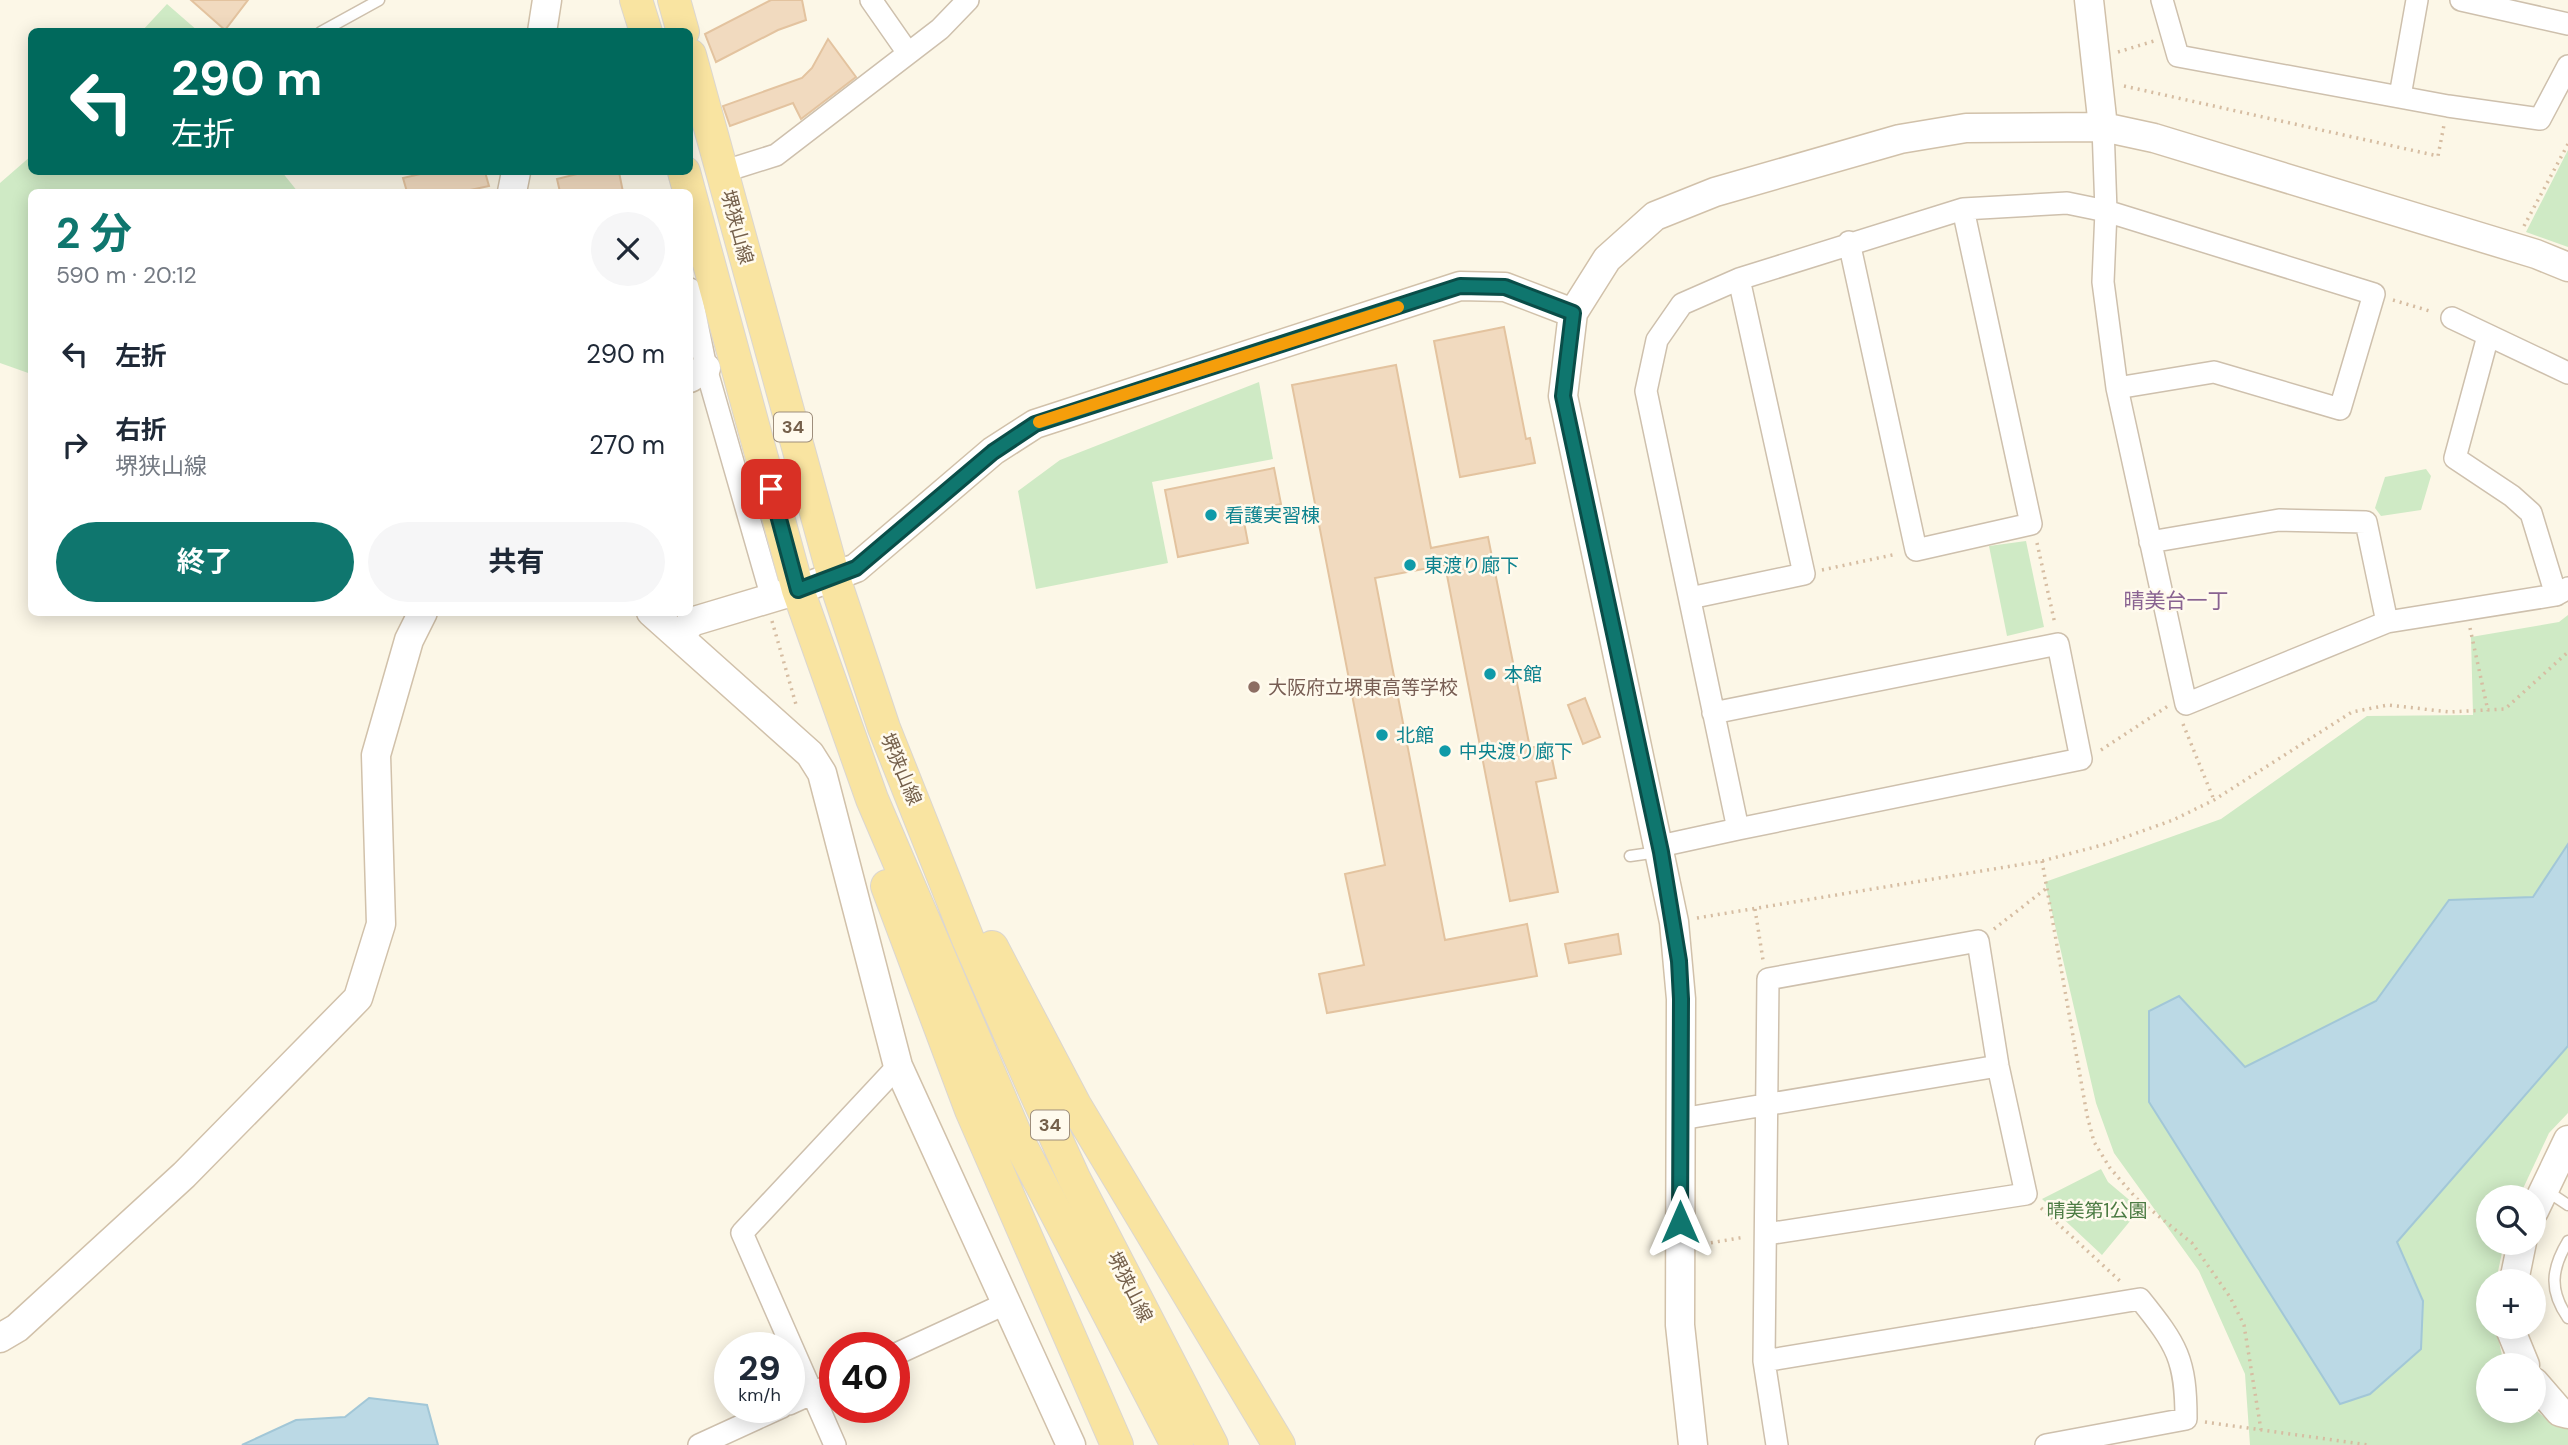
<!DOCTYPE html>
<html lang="ja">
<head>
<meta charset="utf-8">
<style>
	body { margin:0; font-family:"DM Sans","Noto Sans JP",sans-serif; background:#f6f6f7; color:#1f2937; height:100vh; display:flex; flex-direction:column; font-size:26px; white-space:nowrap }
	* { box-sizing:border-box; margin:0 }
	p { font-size:23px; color:#747a83 }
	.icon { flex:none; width:38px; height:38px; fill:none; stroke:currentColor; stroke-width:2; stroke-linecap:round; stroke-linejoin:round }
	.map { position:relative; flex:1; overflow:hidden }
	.sheet { position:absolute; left:28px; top:189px; width:665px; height:427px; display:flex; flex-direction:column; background:#fff; border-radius:10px; box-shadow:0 4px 18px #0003 }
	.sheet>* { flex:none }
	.hud { position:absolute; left:28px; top:28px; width:665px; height:147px; border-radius:10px; box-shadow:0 4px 18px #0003; background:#00695c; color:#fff; overflow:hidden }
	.fabs { position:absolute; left:2476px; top:1185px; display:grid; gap:14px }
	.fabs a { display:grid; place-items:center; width:70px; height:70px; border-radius:50%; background:#fff; box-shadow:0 4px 18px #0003; font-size:35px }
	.speed { position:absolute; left:714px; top:1332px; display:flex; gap:14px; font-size:35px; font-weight:700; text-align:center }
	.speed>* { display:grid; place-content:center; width:91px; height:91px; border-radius:50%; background:#fff; box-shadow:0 4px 18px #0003; line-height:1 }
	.speed small { font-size:18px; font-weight:400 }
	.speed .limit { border:10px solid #d22; background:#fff; color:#111 }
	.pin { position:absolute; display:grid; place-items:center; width:60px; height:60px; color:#fff; margin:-30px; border-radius:14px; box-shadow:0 4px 10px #0006 }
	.me { position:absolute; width:77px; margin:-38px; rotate:0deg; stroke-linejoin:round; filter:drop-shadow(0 0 5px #0008) }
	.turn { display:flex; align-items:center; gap:24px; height:147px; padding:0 28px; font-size:32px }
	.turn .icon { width:91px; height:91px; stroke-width:2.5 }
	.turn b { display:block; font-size:49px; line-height:60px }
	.round { display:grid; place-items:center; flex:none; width:74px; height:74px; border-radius:37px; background:#f6f6f7 }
	.summary { display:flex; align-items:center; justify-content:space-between; height:119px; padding:0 28px }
	h1 { font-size:42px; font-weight:700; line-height:52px; color:#0f766e }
	.cta { display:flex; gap:14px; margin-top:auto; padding:14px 28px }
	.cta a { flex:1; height:80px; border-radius:42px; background:#0f766e; color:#fff; font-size:28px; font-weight:700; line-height:80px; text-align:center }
	.cta a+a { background:#f6f6f7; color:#1f2937 }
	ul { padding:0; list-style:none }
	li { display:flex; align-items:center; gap:21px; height:91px; padding:0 28px }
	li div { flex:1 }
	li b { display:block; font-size:26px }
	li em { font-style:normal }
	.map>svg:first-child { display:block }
	.green { fill:#cfeac5 }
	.water { fill:#bbd9e5; stroke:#a2c7d7; stroke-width:2 }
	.building { fill:#f1dabf; stroke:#e3c39f; stroke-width:2 }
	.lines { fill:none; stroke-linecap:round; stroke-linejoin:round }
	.lane-casing { stroke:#cec0ad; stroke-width:13 }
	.street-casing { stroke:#cec0ad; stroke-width:24 }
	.secondary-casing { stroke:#d1c1aa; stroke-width:31 }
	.primary-casing { stroke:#dbd6d0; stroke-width:34 }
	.path { stroke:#d6bda2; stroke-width:3.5; stroke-dasharray:2 5; stroke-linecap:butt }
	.lane { stroke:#fff; stroke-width:10 }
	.street { stroke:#fff; stroke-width:21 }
	.secondary { stroke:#fff; stroke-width:28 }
	.primary { stroke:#f9e4a1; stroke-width:32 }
	.route-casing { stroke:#0a4d48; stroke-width:18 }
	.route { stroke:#0f766e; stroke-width:12 }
	.slow { stroke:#f59e0b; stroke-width:12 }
	.culture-dot { fill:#0f9aa8; stroke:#fffaed; stroke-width:2.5 }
	.education-dot { fill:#8d6e63; stroke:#fffaed; stroke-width:2.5 }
	.labels { text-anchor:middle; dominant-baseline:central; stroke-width:5; stroke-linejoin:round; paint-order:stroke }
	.shield { fill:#fffaed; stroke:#9e8e7c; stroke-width:2 }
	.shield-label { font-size:18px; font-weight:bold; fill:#75604b }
	.street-label { font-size:19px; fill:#75604b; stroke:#fffaed }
	.culture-label { font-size:19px; fill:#0d838f; stroke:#fffaed; text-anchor:start }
	.education-label { font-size:19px; fill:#785e54; stroke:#fffaed; text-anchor:start }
	.park-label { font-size:19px; fill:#4c7b43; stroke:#fffaed }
	.neighbourhood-label { font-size:21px; fill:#896391; stroke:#fffaed }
</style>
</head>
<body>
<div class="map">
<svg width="2568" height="1445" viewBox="0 0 2568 1445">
	<rect width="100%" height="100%" fill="#fcf7e7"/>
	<path class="green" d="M167,4l31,27h-56z
		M2568,150v97l-42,-15z
		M31,156l1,16h250l16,20h-266l-1,182 -31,-11v-180z
		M1259,382l14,77 -121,23 16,81 -132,26 -18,-98 42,-31z
		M2426,469l5,7 -10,34 -40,6 -6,-8 10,-31z
		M2026,541l18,86 -37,9 -18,-90z
		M2568,615v498l-19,20 -30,64h-31v45l16,1 -8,38h-8v45l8,1 8,38h-16v45l46,-1 18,14 16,3v19h-318l-5,-71 -46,-103 -85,-118 -18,-50 -51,-221 176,-63 146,-103 106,-1 -2,-78 88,-15z
		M2101,1169l7,13 32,27 -38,46 -60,-56z"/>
	<path class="water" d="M2568,844v202l-171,196 26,59 -2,48 -51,45 -30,10 -191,-302v-91l30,-15 66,71 131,-66 73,-101 84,-3z
		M369,1398l58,7 11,40h-196l54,-25 49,-3z"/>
	<path class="building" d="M191,0h57l-23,30z
		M771,0h31l4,20 -28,10 -62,32 -11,-28z
		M828,39l28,38 -55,42 -8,-16 -63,23 -7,-20 79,-28 10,-10z
		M429,172h56l4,14 -28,6h-54l-4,-14z
		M585,172h34l4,20h-63l-3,-13z
		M1504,327l22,112 4,-1 5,25 -75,14 -26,-136z
		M1396,365l35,183 57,-11 42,211 19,-4 7,34 -20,4 22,110 -48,9 -65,-336 -70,13 70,362 82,-16 10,52 -210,37 -8,-39 45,-9 -19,-91 40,-9 -93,-480z
		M1274,468l7,36 -30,6 2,10 -9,2 4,21 -70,14 -13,-67z
		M1585,698l15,39 -17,7 -15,-39z
		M1618,934l3,20 -52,9 -4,-19z"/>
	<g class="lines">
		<g class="lane-casing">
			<path id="lane" d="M321,32l58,-32
				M1630,856l28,-4
				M2544,1189l24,16
				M2568,1241c-17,28 -19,50 0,77"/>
		</g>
		<g class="street-casing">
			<path id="street" d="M871,0l37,53
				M2162,0l16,56 270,50 92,13 28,-53
				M2461,0l107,24
				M2400,96l17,-96
				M2103,127l3,84 -3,71 14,106 69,316 201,-82 169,-27 12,-7
				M722,172l54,-17 164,-126 28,-29
				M1849,242l67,308 115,-26 -68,-315
				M690,289l16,79 66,230
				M2452,318l116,55
				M2488,336l-33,122 57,38 19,17 25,82
				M2150,542l129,-22 87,2 21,100
				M1690,598l114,-24 -65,-295
				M1713,713l345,-69 23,115 -343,70
				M1660,846l78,-17 -92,-438 11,-51 25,-36 57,-25 224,-70 104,-6 39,8 268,83 -34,115 -126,-37 -97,16
				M1681,1119l317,-53
				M1767,1234l259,-40 -28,-128 -20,-125 -210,38 -4,382 13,84
				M894,1355l113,-52
				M1764,1361l376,-62c37,46 46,60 46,120l-140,26
				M789,1404l46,-21
				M699,1445l83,-38
				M835,1445l-93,-212 156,-167"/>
		</g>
		<g class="secondary-casing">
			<path id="secondary" d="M2089,0l14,127
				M542,32l5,-32
				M512,192l4,-20
				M690,378l16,-10
				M651,612l159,142 12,19 76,293 173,379
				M681,637l10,-15 107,-32 58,-22 137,-117 42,-27 425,-138 45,1 68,26
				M2534,1211l34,-71
				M2514,1281l8,-39
				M2509,1326l16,39
				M0,1338l17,-10 167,-153 174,-177 23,-74 -5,-169 33,-115 14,-28
				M2534,1382l26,30 8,2
				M1693,1445l-13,-120 1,-326 -7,-77 -111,-526 10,-83 34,-54 48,-43 60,-24 185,-53 66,-11 137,-1 51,11 382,116 32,13"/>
		</g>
		<g class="primary-casing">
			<path id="primary" d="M636,0l10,32
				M674,0l9,32
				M690,55l144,523 50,150 84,211 68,155 38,84 138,267
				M684,172l114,418 74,209 146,341 159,305
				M887,886l84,224 146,335
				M992,947l83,158 204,340"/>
		</g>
		<path class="path" d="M2118,52l36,-11
			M2124,86l314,70 6,-31
			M2524,226l44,-82
			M2393,300l40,12
			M2037,543l18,81
			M1822,570l75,-16
			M772,621l25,87
			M2470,628l18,83
			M2183,724l31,76
			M2101,750l67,-44
			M2042,861l45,254 7,27 16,26 26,30 56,45 38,54 14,28 17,105
			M1755,909l8,51
			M1697,918l345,-57 64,-17 67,-24 41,-20 138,-88 36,-7 62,7 55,-3 63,-57
			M1994,929l54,-42
			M2041,1208l79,73
			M1704,1244l41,-7
			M2205,1422l164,23"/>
		<use href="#lane" class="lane"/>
		<use href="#street" class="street"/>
		<use href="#secondary" class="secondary"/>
		<use href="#primary" class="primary"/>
	</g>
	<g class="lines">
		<g class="route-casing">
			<path id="route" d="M771,489l27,101 58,-22 137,-116 42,-28 425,-138 45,1 68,26 -10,83 98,456 18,109 2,38 -1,223"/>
		</g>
		<use href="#route" class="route"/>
		<path class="slow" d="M1039,422l359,-115"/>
	</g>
	<g class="culture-dot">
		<circle cx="1211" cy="515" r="7"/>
		<circle cx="1410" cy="565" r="7"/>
		<circle cx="1490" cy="674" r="7"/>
		<circle cx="1382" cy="735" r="7"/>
		<circle cx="1445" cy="751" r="7"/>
	</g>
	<circle class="education-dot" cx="1254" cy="687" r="7"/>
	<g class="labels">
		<g class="shield">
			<rect x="774" y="412.5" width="38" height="29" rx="5"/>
			<rect x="1031" y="1110.5" width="38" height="29" rx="5"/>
		</g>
		<g class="shield-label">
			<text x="793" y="427">34</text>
			<text x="1050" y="1125">34</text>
		</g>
		<g class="street-label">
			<text transform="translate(737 227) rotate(75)">堺狭山線</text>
			<text transform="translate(901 769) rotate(67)">堺狭山線</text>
			<text transform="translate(1130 1287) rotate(63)">堺狭山線</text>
		</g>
		<g class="culture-label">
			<text x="1225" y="515">看護実習棟</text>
			<text x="1424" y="565">東渡り廊下</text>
			<text x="1504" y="674">本館</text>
			<text x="1396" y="735">北館</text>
			<text x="1459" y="751">中央渡り廊下</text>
		</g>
		<g class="education-label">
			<text x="1268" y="687">大阪府立堺東高等学校</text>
		</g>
		<g class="park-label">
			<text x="2097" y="1210">晴美第1公園</text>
		</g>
		<g class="neighbourhood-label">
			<text x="2176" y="601">晴美台一丁</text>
		</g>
	</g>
</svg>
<div class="fabs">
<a><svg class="icon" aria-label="search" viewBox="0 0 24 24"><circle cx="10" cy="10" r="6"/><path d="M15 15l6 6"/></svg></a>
<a>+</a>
<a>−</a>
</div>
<div class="speed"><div>29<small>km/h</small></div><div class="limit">40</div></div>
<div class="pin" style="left:771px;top:489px;background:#d93025"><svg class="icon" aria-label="arrive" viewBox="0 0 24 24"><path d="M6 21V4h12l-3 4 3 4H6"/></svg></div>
<svg class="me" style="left:1680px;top:1222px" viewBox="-20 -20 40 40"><path d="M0-17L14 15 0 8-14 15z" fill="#0f766e" stroke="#fff" stroke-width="4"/></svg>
<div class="hud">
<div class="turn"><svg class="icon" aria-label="left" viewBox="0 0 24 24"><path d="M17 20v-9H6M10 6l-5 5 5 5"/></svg><div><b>290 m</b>左折</div></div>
</div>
<section class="sheet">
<div class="summary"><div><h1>2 分</h1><p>590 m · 20:12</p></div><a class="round"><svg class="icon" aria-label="close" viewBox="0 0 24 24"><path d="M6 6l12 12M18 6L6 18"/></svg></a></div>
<ul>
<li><svg class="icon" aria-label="left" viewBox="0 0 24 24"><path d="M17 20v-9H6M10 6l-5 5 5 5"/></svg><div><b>左折</b></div><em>290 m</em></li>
<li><svg class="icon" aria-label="right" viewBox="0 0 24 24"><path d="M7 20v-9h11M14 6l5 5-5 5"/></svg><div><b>右折</b><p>堺狭山線</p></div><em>270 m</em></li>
</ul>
<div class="cta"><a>終了</a><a>共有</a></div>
</section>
</div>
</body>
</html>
